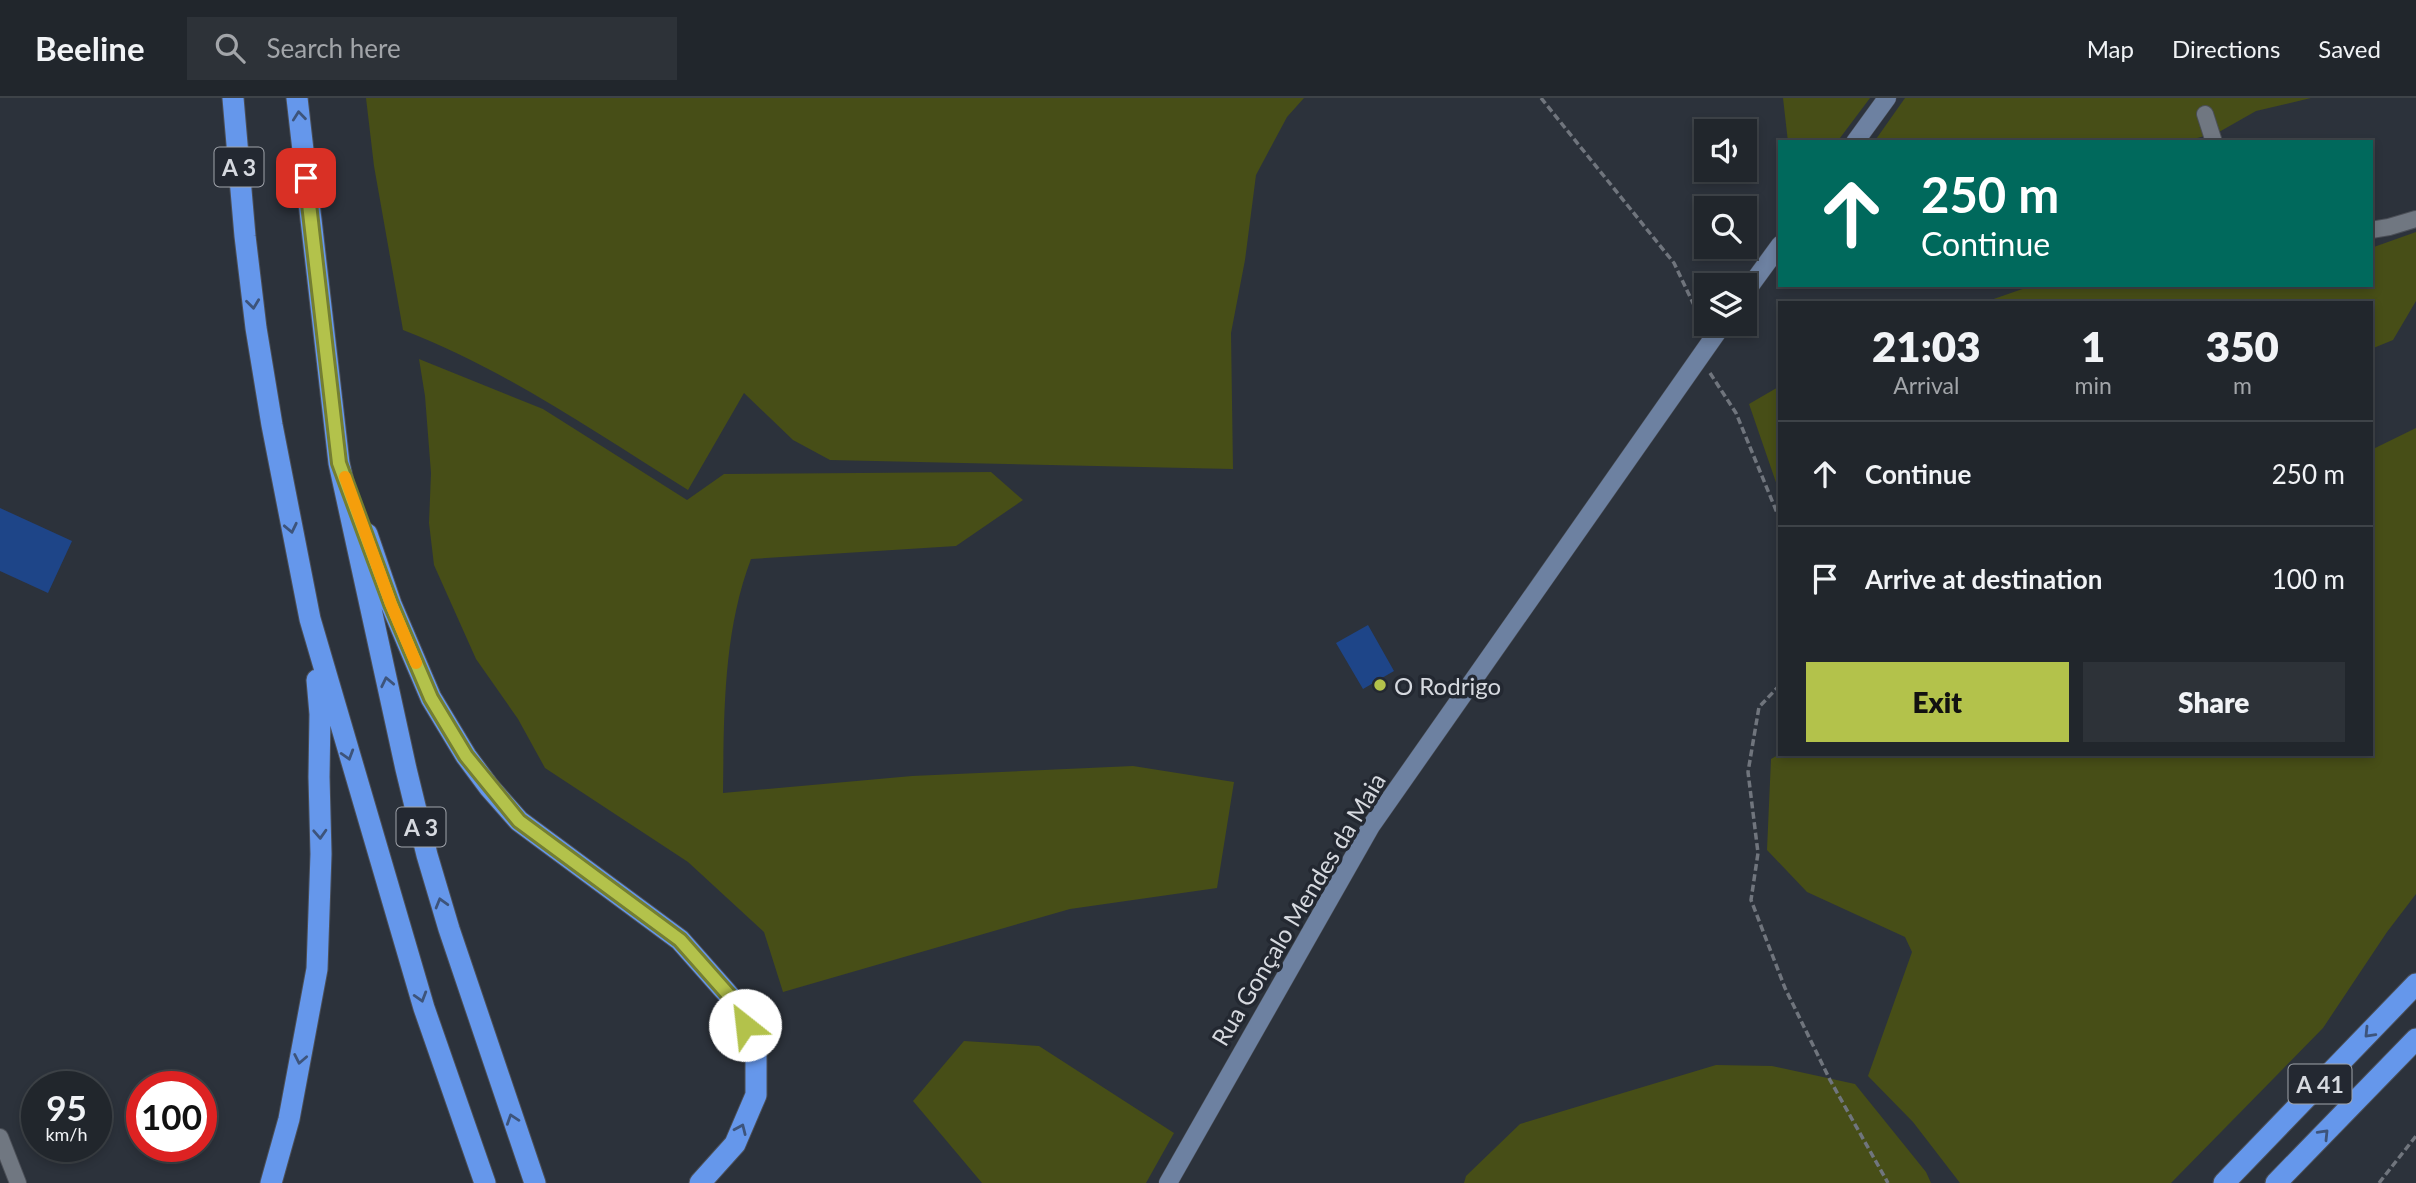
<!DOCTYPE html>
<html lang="en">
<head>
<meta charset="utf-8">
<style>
	body { margin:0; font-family:Lato,sans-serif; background:#2d3238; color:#f1f3f6; height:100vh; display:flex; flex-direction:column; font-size:26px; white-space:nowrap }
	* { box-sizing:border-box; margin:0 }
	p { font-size:23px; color:#a2a5a9 }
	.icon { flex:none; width:38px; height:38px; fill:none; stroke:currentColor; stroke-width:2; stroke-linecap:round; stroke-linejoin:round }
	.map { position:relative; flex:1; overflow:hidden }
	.side { position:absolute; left:1778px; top:203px; width:595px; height:455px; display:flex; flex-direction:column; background:#21262c; border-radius:0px; box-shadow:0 4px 10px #0003,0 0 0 2px #3e4348 }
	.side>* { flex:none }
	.top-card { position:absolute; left:1778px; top:42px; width:595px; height:147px; border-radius:0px; box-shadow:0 4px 10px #0003,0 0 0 2px #3e4348; background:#00695c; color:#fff; overflow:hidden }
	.controls { position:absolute; left:1694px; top:21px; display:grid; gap:14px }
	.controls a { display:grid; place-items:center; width:63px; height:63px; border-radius:0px; background:#21262c; box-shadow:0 4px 10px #0003,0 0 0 2px #3e4348; font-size:35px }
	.speed { position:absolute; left:21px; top:973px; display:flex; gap:14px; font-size:35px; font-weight:700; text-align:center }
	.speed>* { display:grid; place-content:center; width:91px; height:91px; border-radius:50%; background:#21262c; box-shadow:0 4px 10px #0003,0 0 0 2px #3e4348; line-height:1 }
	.speed small { font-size:18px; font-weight:400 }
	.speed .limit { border:10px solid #d22; background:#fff; color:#111 }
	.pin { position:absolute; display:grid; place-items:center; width:60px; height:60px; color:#fff; margin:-30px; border-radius:14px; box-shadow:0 4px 10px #0006 }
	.me { position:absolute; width:77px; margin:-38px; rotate:331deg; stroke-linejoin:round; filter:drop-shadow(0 0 5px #0008) }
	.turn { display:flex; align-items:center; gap:24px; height:147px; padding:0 28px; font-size:32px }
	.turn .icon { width:91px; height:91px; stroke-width:2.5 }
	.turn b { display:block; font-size:49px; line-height:60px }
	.eta { display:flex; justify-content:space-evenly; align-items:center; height:119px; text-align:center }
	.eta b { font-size:42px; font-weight:800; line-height:49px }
	.button { display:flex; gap:14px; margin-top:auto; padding:14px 28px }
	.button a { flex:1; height:80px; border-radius:0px; background:#b3c24b; color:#111; font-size:28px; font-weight:800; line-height:80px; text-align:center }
	.button a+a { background:#2d3238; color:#f1f3f6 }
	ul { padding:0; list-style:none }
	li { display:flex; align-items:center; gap:21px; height:105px; padding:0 28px; border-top:2px solid #3e4348 }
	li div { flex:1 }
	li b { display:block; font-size:26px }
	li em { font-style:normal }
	header { display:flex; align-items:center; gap:42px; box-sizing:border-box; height:98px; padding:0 35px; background:#21262c; border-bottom:2px solid #3e4348 }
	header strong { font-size:33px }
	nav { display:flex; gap:38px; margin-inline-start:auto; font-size:24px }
	.search { width:490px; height:63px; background:#2d3238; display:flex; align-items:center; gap:18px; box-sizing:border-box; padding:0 24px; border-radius:0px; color:#a2a5a9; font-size:26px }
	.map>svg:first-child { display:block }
	.green { fill:#474e17 }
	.building { fill:#1e4588 }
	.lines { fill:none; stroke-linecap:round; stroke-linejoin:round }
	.street-casing { stroke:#4b4f57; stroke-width:18 }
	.secondary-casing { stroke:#4b4f57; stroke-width:19 }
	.highway-casing { stroke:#4b4f57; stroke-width:23 }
	.path { stroke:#70757d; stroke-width:3.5; stroke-dasharray:7 3.5; stroke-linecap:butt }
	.street { stroke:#707781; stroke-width:16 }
	.secondary { stroke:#6d81a1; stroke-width:18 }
	.highway { stroke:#6597eb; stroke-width:21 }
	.oneway { stroke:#3d547b }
	.route-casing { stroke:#747e31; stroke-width:18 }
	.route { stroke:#b3c24b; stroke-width:12 }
	.slow { stroke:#f59e0b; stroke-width:12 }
	.poi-dot { fill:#b3c24b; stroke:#232831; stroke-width:2.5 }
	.labels { text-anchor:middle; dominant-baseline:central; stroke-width:7; stroke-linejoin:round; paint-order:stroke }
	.shield { fill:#232831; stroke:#a0a4ab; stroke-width:2 }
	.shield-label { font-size:23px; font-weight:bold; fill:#d6d9df }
	.poi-label { font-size:24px; fill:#d6d9df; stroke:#232831; text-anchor:start }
	.street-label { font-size:24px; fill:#d6d9df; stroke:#232831 }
</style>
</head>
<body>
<header>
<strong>Beeline</strong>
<div class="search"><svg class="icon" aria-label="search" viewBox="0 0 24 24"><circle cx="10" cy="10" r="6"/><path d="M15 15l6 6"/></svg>Search here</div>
<nav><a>Map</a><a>Directions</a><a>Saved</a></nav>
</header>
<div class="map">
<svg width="2416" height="1085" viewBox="0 0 2416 1085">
	<rect width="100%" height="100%" fill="#2c323b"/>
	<path class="green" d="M366,0h938l-17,19 -31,58 -11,85 -14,73 2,136 -403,-9 -37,-20 -49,-47 -56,97c-92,-57 -183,-121 -285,-160l-29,-164z
		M1783,0h87l-33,44h-49z
		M1905,0h406l-55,13 -37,21 -36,10h-309z
		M2416,134v69l-23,39 -22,9v-46h-389l52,-18h337v-37z
		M419,261l124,50 144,91 37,-26 267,-2 32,28 -67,46 -205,13c-28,74 -27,155 -28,234l189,-17 221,-10 101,16 -17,106 -147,21 -287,83 -19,-60 -76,-70 -143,-94 -27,-49 -42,-60 -42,-94 -5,-42 2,-50 -6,-77z
		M1780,288v108l-31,-90z
		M2416,330v466l-29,38 -64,96 -152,155h-211l-47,-61 -45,-46 44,-124 -7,-15 -98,-45 -40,-42 4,-91 9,-5h591v-304z
		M964,943l75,5 135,87 -28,50h-164l-69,-82z
		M1716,967l56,1 83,18 71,88 5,11h-467l2,-7 54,-52z"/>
	<path class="building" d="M0,410l72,33 -24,52 -48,-22z
		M1368,527l26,46 -31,18 -27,-46z"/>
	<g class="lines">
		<g class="street-casing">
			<path id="street" d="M2205,16l9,28
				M2371,132l18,-3 27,-8
				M0,1039l18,46"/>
		</g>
		<g class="secondary-casing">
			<path id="secondary" d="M1855,44l32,-44
				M1745,195l35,-48
				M1168,1085l203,-357 352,-502"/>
		</g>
		<g class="highway-casing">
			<path id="highway" d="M233,0l12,138 11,92 16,97 38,194 114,389 61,175
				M297,0l42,365 67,306 21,86 22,74 86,254
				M367,436l24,70 40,94 35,58 23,31 30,34 161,119 54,61 22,48v46l-21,49 -35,39
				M271,1085l18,-64 28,-150 4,-115 -2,-77 1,-63 -3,-34
				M2224,1085l192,-199
				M2276,1085l140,-144"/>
		</g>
		<path class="path" d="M1541,0l133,165 28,59
			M1710,275l26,40 44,107
			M1780,587l-21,22 -11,65 10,81 -7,47 34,88 45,92 58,103
			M2379,1085l37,-47"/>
		<use href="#street" class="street"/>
		<use href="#secondary" class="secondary"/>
		<use href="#highway" class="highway"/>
	</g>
	<defs><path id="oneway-chevron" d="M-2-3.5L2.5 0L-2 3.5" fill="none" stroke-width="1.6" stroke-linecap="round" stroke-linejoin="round" transform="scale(1.75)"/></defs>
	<g class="oneway">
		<use href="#oneway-chevron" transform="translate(299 18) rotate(-96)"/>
		<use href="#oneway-chevron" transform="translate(253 206) rotate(83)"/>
		<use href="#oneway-chevron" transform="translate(291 430) rotate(78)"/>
		<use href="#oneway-chevron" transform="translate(387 584) rotate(-102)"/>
		<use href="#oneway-chevron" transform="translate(348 657) rotate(73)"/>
		<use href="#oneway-chevron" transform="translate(320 736) rotate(87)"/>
		<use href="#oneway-chevron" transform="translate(441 805) rotate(-106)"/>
		<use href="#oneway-chevron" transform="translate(421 899) rotate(73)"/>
		<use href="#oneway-chevron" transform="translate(2369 935) rotate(134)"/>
		<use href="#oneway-chevron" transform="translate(300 961) rotate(101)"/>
		<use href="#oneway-chevron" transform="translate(512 1021) rotate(-109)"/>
		<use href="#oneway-chevron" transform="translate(741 1031) rotate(-66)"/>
		<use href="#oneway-chevron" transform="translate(2324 1036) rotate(-46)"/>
	</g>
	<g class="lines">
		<g class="route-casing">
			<path id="route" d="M306,80l33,285 52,141 40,94 35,58 53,65 161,119 54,61 11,24"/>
		</g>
		<use href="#route" class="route"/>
		<path class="slow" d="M345,379l46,127 25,59"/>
	</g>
	<circle class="poi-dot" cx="1380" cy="587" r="7"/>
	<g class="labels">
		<g class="shield">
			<rect x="214.5" y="49.5" width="49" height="39" rx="5"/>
			<rect x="396.5" y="709.5" width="49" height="39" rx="5"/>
			<rect x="2288.5" y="966.5" width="63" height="39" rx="5"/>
		</g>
		<g class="shield-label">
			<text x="239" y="69">A 3</text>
			<text x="421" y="729">A 3</text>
			<text x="2320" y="986">A 41</text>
		</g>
		<g class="poi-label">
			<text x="1394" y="587">O Rodrigo</text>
		</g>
		<g class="street-label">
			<text transform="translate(1298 811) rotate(-59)">Rua Gonçalo Mendes da Maia</text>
		</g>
	</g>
</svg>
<div class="controls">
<a><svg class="icon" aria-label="sound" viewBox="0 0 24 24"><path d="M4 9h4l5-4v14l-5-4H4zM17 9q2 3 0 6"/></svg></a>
<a><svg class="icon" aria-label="search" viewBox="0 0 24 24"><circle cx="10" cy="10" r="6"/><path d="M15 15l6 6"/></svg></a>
<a><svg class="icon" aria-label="layers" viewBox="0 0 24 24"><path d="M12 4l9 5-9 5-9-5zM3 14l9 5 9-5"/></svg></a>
</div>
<div class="speed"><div>95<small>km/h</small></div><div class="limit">100</div></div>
<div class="pin" style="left:306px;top:80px;background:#d93025"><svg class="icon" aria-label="arrive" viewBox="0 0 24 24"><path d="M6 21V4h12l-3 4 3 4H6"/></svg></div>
<svg class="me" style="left:745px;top:927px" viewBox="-20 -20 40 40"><circle r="19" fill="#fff"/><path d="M0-13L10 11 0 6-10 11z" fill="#b3c24b"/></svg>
<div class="top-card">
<div class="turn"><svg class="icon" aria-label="ahead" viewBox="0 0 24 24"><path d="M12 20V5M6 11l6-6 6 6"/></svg><div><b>250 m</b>Continue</div></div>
</div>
<section class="side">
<div class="eta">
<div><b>21:03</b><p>Arrival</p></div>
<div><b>1</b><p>min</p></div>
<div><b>350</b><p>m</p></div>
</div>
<ul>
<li><svg class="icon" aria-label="ahead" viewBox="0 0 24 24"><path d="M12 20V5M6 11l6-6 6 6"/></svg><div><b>Continue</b></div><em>250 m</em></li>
<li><svg class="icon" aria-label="arrive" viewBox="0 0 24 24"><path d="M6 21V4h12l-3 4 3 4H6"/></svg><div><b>Arrive at destination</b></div><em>100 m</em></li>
</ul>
<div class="button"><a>Exit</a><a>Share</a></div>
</section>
</div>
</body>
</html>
